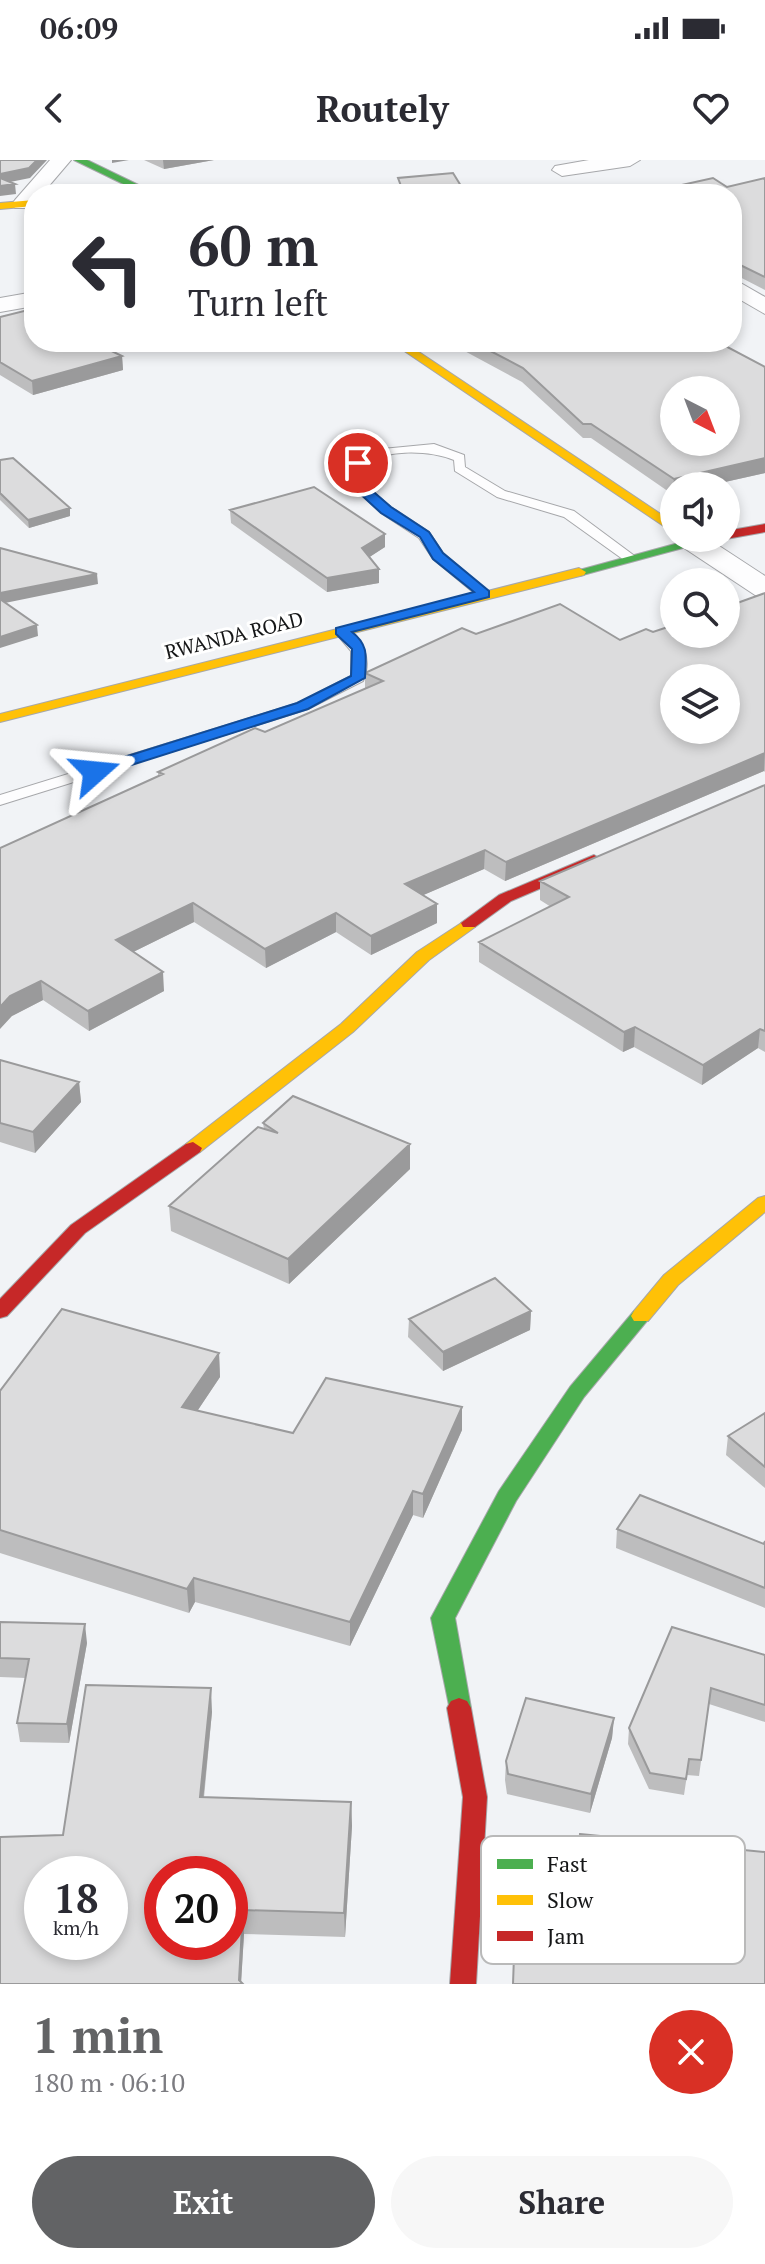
<!DOCTYPE html>
<html lang="en">
<head>
<meta charset="utf-8">
<style>
	body { margin:0; font-family:"PT Serif",serif; background:#f7f7f7; color:#2b2b33; height:100vh; display:flex; flex-direction:column; font-size:30px; white-space:nowrap }
	* { box-sizing:border-box; margin:0 }
	p { font-size:26px; color:#7c7c81 }
	.icon { flex:none; width:44px; height:44px; fill:none; stroke:currentColor; stroke-width:2; stroke-linecap:round; stroke-linejoin:round }
	.map { position:relative; height:1824px; overflow:hidden }
	.details { display:flex; flex-direction:column; background:#fff; flex:1 }
	.details>* { flex:none }
	.banner { position:absolute; left:24px; top:24px; width:718px; height:168px; border-radius:32px; box-shadow:0 4px 12px #0003; background:#fff; color:#2b2b33; overflow:hidden }
	.needle { width:52px; rotate:138deg }
	.fabs { position:absolute; left:660px; top:216px; display:grid; gap:16px }
	.fabs a { display:grid; place-items:center; width:80px; height:80px; border-radius:50%; background:#fff; box-shadow:0 4px 12px #0003; font-size:40px }
	.speed { position:absolute; left:24px; top:1696px; display:flex; gap:16px; font-size:40px; font-weight:700; text-align:center }
	.speed>* { display:grid; place-content:center; width:104px; height:104px; border-radius:50%; background:#fff; box-shadow:0 4px 12px #0003; line-height:1 }
	.speed small { font-size:20px; font-weight:400 }
	.speed .limit { border:12px solid #d22; background:#fff; color:#111 }
	.pin { position:absolute; display:grid; place-items:center; width:68px; height:68px; color:#fff; margin:-34px; border:4px solid #fff; border-radius:50%; box-shadow:0 2px 8px #0007 }
	.me { position:absolute; width:88px; margin:-44px; rotate:72deg; stroke-linejoin:round; filter:drop-shadow(0 0 6px #0008) }
	.turn { display:flex; align-items:center; gap:28px; height:168px; padding:0 32px; font-size:36px }
	.turn .icon { width:104px; height:104px; stroke-width:2.5 }
	.turn b { display:block; font-size:56px; line-height:68px }
	.round { display:grid; place-items:center; flex:none; width:84px; height:84px; border-radius:42px; background:#f7f7f7 }
	.overview { display:flex; align-items:center; justify-content:space-between; height:136px; padding:0 32px }
	h1 { font-size:48px; font-weight:800; line-height:60px; color:#626365 }
	.cta { display:flex; gap:16px; margin-top:auto; padding:16px 32px }
	.cta a { flex:1; height:92px; border-radius:48px; background:#626365; color:#fff; font-size:32px; font-weight:800; line-height:92px; text-align:center }
	.cta a+a { background:#f7f7f7; color:#2b2b33 }
	.status { display:flex; justify-content:space-between; align-items:center; height:56px; padding:0 40px; background:#fff; direction:ltr }
	.status svg { height:22px; fill:currentColor }
	header { display:flex; justify-content:space-between; align-items:center; height:104px; padding:0 32px; background:#fff; font-size:36px; font-weight:800 }
	.map>svg:first-child { display:block }
	.lines { fill:none; stroke-linecap:round; stroke-linejoin:round }
	.lane-casing { stroke:#a6a7aa; stroke-width:2 }
	.street-casing { stroke:#a6a7aa; stroke-width:2 }
	.fast-casing { stroke:#a6a7aa; stroke-width:2 }
	.slow-casing { stroke:#a6a7aa; stroke-width:2 }
	.jam-casing { stroke:#a6a7aa; stroke-width:2 }
	.lane { fill:#fdfdfe; fill-rule:evenodd }
	.street { fill:#fdfdfe; fill-rule:evenodd }
	.fast { fill:#4caf50; fill-rule:evenodd }
	.slow { fill:#ffc107; fill-rule:evenodd }
	.jam { fill:#c62828; fill-rule:evenodd }
	.wall { fill:#bdbdbe }
	.shaded-wall { fill:#9a9a9b }
	.building { fill:#dcdcdd; stroke:#9a9a9b; stroke-width:2; fill-rule:evenodd }
	.route { fill:#1a73e8; stroke:#114b97; stroke-width:2 }
	.labels { text-anchor:middle; dominant-baseline:central; stroke-width:6; stroke-linejoin:round; paint-order:stroke }
	.far-street-label { font-size:20px; fill:#151617; stroke:#fff }
	.key { fill:#fff; stroke:#b9b9b9; stroke-width:2 }
	.key-label { font-size:22px; fill:#151617 }
</style>
</head>
<body>
<div class="status"><b>06:09</b><svg viewBox="0 0 49 12"><path d="M0 12V9h3v3zM5 12V6h3v6zM10 12V3h3v9zM15 12V0h3v12zM26 1h20v11H26zM47 4h2v5h-2z"/></svg></div>
<header><svg class="icon" aria-label="back" viewBox="0 0 24 24"><path d="M15 5l-7 7 7 7"/></svg>Routely<svg class="icon" aria-label="heart" viewBox="0 0 24 24"><path d="M12 20l-8-8c-3-5 5-10 8-4 3-6 11-1 8 4z"/></svg></header>
<div class="map">
<svg width="765" height="1824" viewBox="0 0 765 1824">
	<rect width="100%" height="100%" fill="#f1f3f6"/>
	<g class="lines">
		<g class="lane-casing">
			<path id="lane" d="M434,284l30,11 1,12 40,24 69,20 62,46 -2,3h-10l-60,-43 -67,-20 -42,-26 -1,-11c-26,-10 -66,-11 -90,4l3,23 24,20 38,25 14,21 48,41 -7,4 -5,-1 -46,-38 -14,-21 -38,-25 -26,-25 -3,-25 20,-13z
				M341,467c23,8 31,33 22,54l-55,28 -308,96v-10l298,-92 53,-27v-25l-17,-20z"/>
		</g>
		<g class="street-casing">
			<path id="street" d="M50,0h21l-29,34h-8v9l-5,5h-14l-3,-4 3,-4z
				M589,0h51l-10,6 -68,10 -10,-6 3,-4z
				M732,118l33,19v17l-33,-19z
				M34,132v14l-34,6v-14z
				M683,378h24l58,38v22l-10,-3 -71,-47 -4,-6z"/>
		</g>
		<g class="fast-casing">
			<path id="fast" d="M74,0h13l70,34h-13z
				M697,378h23l-141,38 -7,-4z
				M641,1149l7,2 3,5 -67,81 -68,104 -61,117 16,90 -4,7 -8,3 -8,-3 -20,-97 68,-127 71,-104 64,-76z"/>
		</g>
		<g class="slow-casing">
			<path id="slow" d="M34,40v6l-34,3v-6z
				M391,182h13l270,181v10z
				M579,408l7,4 -2,3 -584,147v-8z
				M469,758l6,1 2,4 -2,4 -46,33 -76,72 -153,120h-14l-2,-4 2,-4 155,-120 76,-72z
				M765,1036v16l-87,73 -30,36h-14l-3,-5 3,-5 30,-36 94,-77z"/>
		</g>
		<g class="jam-casing">
			<path id="jam" d="M765,364v8l-39,7 -4,-1h4v-7z
				M594,695l8,5 -2,3 -89,38 -36,26h-12l-2,-4 38,-28z
				M193,982l9,6 -2,4 -115,81 -78,83 -7,2v-19l71,-74 115,-81z
				M459,1538l8,3 4,7 16,89 -11,187h-26l13,-187 -16,-89 4,-7z"/>
		</g>
		<use href="#lane" class="lane"/>
		<use href="#street" class="street"/>
		<use href="#fast" class="fast"/>
		<use href="#slow" class="slow"/>
		<use href="#jam" class="jam"/>
	</g>
	<path class="wall" d="M144,0h70l-50,9z
		M765,18v112l-33,-17v-79l-5,-7z
		M0,157l122,39 1,14 -90,25 -33,-20z
		M450,182h268l47,25v106l-58,13h-33v8h-2l-81,-56h-8l-61,-56 -63,-34z
		M0,300l70,56 -41,12 -29,-28z
		M230,350l155,37 -16,10 10,12v14l-52,9 -96,-69z
		M765,433v179l-1,-1 -259,110 -21,-12 -61,26 14,28 -66,32 -35,-23 -70,36 -72,-46 -61,30 31,39 -75,40 -46,-31 -31,16 146,-240v-4l107,-40 100,-43v-16l111,-39 144,6 33,-8z
		M765,625v267l-7,-4 -56,37 -68,-38 -11,5 -144,-90v-20l72,-35 -11,-7v-19z
		M0,900l79,22 2,20 -46,51 -35,-11z
		M263,963l147,21v25l-121,115 -118,-53 -2,-25 95,-77z
		M531,1151l-1,19 -87,41 -35,-34 1,-18z
		M219,1193l1,24 -23,34 96,22 169,-26v23l-39,88 -10,-3 -63,131 -155,-44 -6,11 -189,-60v-162z
		M765,1253v75l-39,-33 2,-19z
		M617,1369l147,15 1,-3v67l-149,-60z
		M0,1462l87,21 -18,100 -49,-1 -3,-19 9,-45 -26,-1z
		M765,1495v67l-56,-18 -10,72 -12,-1 -3,20 -35,-6 -21,-45 1,-16z
		M212,1552l-8,86 147,4 1,24 -7,111 -101,-3 -3,48 -178,-147z
		M614,1558l-2,20 -22,75 -83,-19 -2,-14 1,-19z"/>
	<path class="shaded-wall" d="M37,0h10l-17,18 -30,6v-10z
		M112,0h17l-17,3z
		M163,0h51l-50,9z
		M15,24l1,10 -16,2v-10z
		M122,196l1,14 -90,25 -1,-14z
		M765,298v15l-58,13h-33v8h-2l2,-15z
		M70,348v8l-41,12 -1,-8z
		M385,374v13l-23,15v-14z
		M379,409v14l-52,9v-14z
		M97,414l1,10 -98,20v-11z
		M37,465l1,11 -38,12v-11z
		M765,593l-1,18 -259,110 1,-19z
		M485,690l-1,19 -79,34v-19z
		M193,743l1,19 -77,38 -1,-20z
		M437,744v19l-66,32v-19z
		M336,753v19l-70,36 -1,-19z
		M163,812l1,19 -75,40 -1,-20z
		M41,821l2,19 -31,16 -12,13v-22l10,-11z
		M635,867l-1,20 -11,5 1,-20z
		M760,869l-2,19 -56,37 1,-20z
		M79,922l2,20 -46,51 -2,-21z
		M410,984v25l-121,115 -1,-25z
		M531,1151l-1,19 -87,41v-19z
		M219,1193l1,24 -36,54 -2,-24z
		M462,1247v23l-39,88v-24z
		M413,1331v24l-63,131v-24z
		M194,1418l1,24 -6,11 -2,-24z
		M85,1464l2,19 -18,100 -2,-19z
		M211,1528l1,24 -11,109 -1,-24z
		M614,1558l-2,20 -22,75 1,-19z
		M351,1642l1,24 -7,111 -1,-24z
		M243,1750l1,24 -3,50h-2z"/>
	<path class="building" d="M0,0h37l-8,8 -29,6z
		M453,13l13,21h-119l54,-8 -3,-8z
		M0,18l15,6 -15,2z
		M713,18l14,9 38,-9v99l-33,-16v-67h-91z
		M28,150l6,3v29h59l29,14 -90,25 -32,-19v-45z
		M473,182h245l47,25v91l-91,21 -83,-55h-8l-60,-56zM674,230h52v52h-52z
		M13,298l57,50 -42,12 -28,-27v-33z
		M314,327l71,47 -23,14 17,21 -52,9 -97,-68z
		M0,388l97,26 -97,19z
		M765,433v160l-259,109 -21,-12 -80,34 32,20 -66,32 -35,-23 -71,36 -72,-46 -77,37 47,32 -75,39 -47,-30 -31,15 -10,11v-159l163,-74 -5,-2 97,-44 10,4 118,-51 -18,-8 97,-45 14,6 84,-30 60,36 26,-11 7,3 21,-7v9h52v-27zM674,518h52v52h-52z
		M0,439l37,26 -37,12z
		M765,625v246l-5,-2 -57,36 -68,-38 -11,5 -145,-90 90,-45 -29,-16z
		M0,900l79,22 -46,50 -33,-9z
		M293,936l117,48 -122,115 -119,-53 89,-79 20,6 -15,-10z
		M495,1118l36,33 -88,41 -34,-33z
		M62,1149l157,44 -37,54 111,26 33,-55 136,29 -39,87 -10,-3 -63,131 -156,-44 -7,11 -187,-59v-139z
		M765,1253v54l-37,-31z
		M640,1335l124,49 1,-3v47l-148,-59z
		M0,1462l85,2 -18,100 -50,-1 12,-64 -29,-1z
		M672,1467l93,28v50l-54,-17 -10,72 -12,-1 -3,20 -36,-6 -21,-45z
		M86,1525l125,3 -11,109 151,5 -7,111 -101,-3 -4,70 4,4h-243v-147l63,-2zM42,1714h68v68h-68zM162,1714h68v68h-68z
		M526,1538l88,20 -23,76 -83,-20 -2,-13z
		M580,1674l185,18v132h-252l1,-28 45,4 6,-56 10,1z"/>
	<path class="route" d="M358,300l6,3 4,24 23,20 38,25 14,21 46,38v6l-137,35c17,13 14,25 13,46l-57,31 -208,66h-11v-7l208,-65 54,-27 1,-27 -16,-15v-6l138,-36 -41,-33 -13,-22 -39,-24 -24,-22 -5,-28z"/>
	<g class="labels">
		<g class="far-street-label">
			<text transform="translate(234 475) rotate(-14)">RWANDA ROAD</text>
		</g>
	</g>
	<rect x="481" y="1676" width="264" height="128" rx="12" class="key"/>
	<rect x="497" y="1699" width="36" height="10" fill="#4caf50"/>
	<rect x="497" y="1735" width="36" height="10" fill="#ffc107"/>
	<rect x="497" y="1771" width="36" height="10" fill="#c62828"/>
	<g class="key-label">
		<text x="547" y="1712">Fast</text>
		<text x="547" y="1748">Slow</text>
		<text x="547" y="1784">Jam</text>
	</g>
</svg>
<div class="fabs">
<a><svg class="needle" viewBox="-14 -14 28 28"><path d="M0-13l5 13h-10z" fill="#e53935"/><path d="M0 13l5-13h-10z" fill="#7c7c81"/></svg></a>
<a><svg class="icon" aria-label="sound" viewBox="0 0 24 24"><path d="M4 9h4l5-4v14l-5-4H4zM17 9q2 3 0 6"/></svg></a>
<a><svg class="icon" aria-label="search" viewBox="0 0 24 24"><circle cx="10" cy="10" r="6"/><path d="M15 15l6 6"/></svg></a>
<a><svg class="icon" aria-label="layers" viewBox="0 0 24 24"><path d="M12 4l9 5-9 5-9-5zM3 14l9 5 9-5"/></svg></a>
</div>
<div class="speed"><div>18<small>km/h</small></div><div class="limit">20</div></div>
<div class="pin" style="left:358px;top:303px;background:#d93025"><svg class="icon" aria-label="arrive" viewBox="0 0 24 24"><path d="M6 21V4h12l-3 4 3 4H6"/></svg></div>
<svg class="me" style="left:95px;top:612px" viewBox="-20 -20 40 40"><path d="M0-17L14 15 0 8-14 15z" fill="#1a73e8" stroke="#fff" stroke-width="4"/></svg>
<div class="banner">
<div class="turn"><svg class="icon" aria-label="left" viewBox="0 0 24 24"><path d="M17 20v-9H6M10 6l-5 5 5 5"/></svg><div><b>60 m</b>Turn left</div></div>
</div>
</div>
<section class="details">
<div class="overview"><div><h1>1 min</h1><p>180 m · 06:10</p></div><a class="round" style="background:#d93025;color:#fff"><svg class="icon" aria-label="close" viewBox="0 0 24 24"><path d="M6 6l12 12M18 6L6 18"/></svg></a></div>
<div class="cta"><a>Exit</a><a>Share</a></div>
</section>
</body>
</html>
